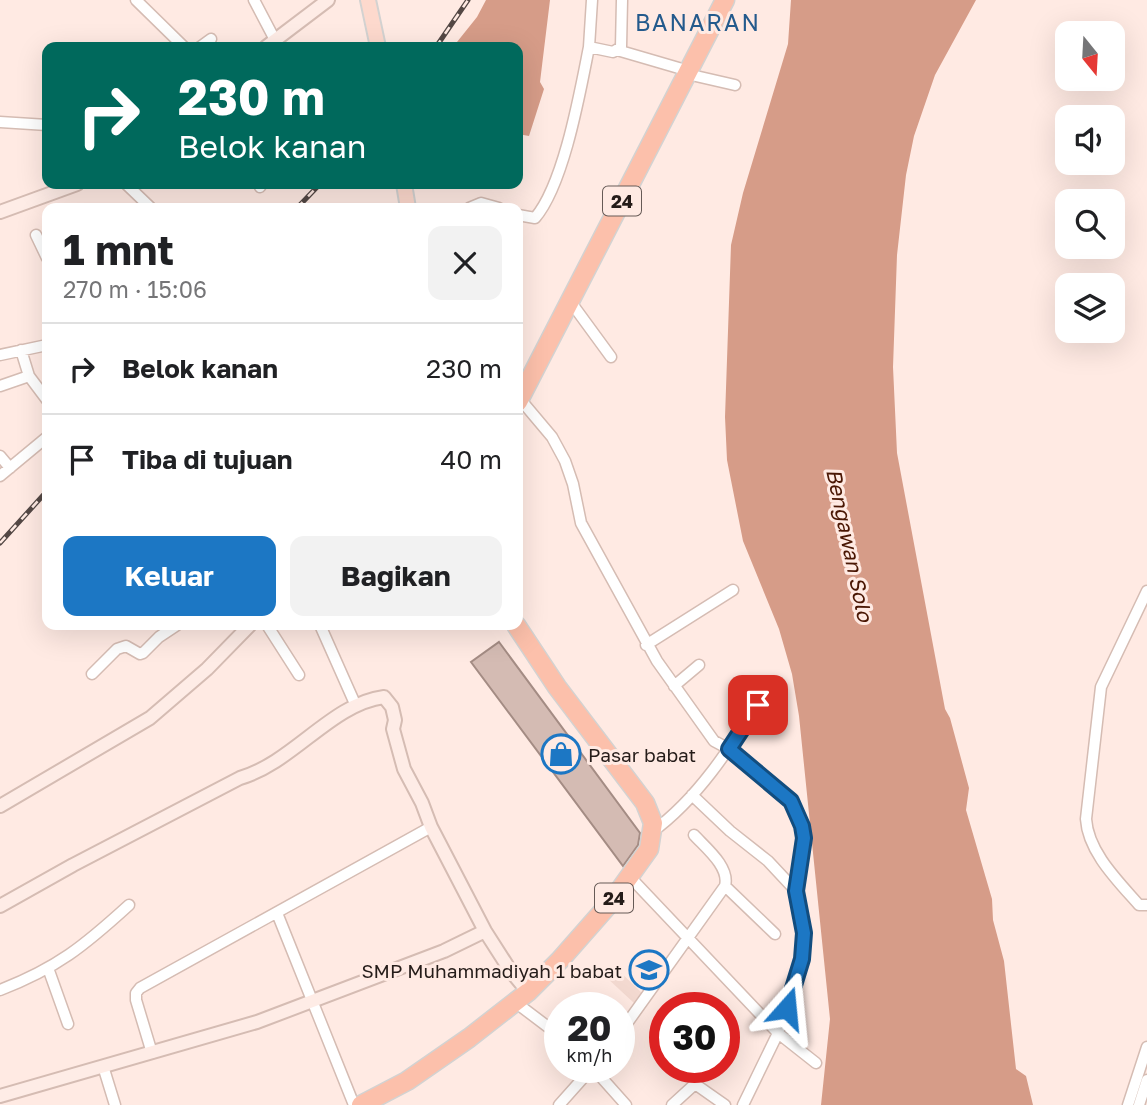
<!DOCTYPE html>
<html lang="id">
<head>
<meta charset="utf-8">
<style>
	body { margin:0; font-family:"Golos Text",sans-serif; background:#f2f2f2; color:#202124; height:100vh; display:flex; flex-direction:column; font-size:26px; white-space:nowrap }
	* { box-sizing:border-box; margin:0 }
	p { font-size:23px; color:#757577 }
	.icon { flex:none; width:38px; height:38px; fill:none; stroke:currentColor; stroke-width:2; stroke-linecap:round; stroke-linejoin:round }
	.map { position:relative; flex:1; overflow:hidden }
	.panel { position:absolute; left:42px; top:203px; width:481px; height:427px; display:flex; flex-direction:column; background:#fff; border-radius:14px; box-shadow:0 7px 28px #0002 }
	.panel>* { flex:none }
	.hud { position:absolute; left:42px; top:42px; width:481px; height:147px; border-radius:14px; box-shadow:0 7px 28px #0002; background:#00695c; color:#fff; overflow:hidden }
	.needle { width:46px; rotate:162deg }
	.buttons { position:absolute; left:1055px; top:21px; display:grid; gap:14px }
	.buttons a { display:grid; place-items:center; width:70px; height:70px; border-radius:14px; background:#fff; box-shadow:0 7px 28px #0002; font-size:35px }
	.speed { position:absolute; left:544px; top:992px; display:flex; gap:14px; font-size:35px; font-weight:700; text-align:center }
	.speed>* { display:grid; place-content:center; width:91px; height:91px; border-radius:50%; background:#fff; box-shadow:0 7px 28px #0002; line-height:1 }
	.speed small { font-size:18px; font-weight:400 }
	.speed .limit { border:10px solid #d22; background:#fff; color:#111 }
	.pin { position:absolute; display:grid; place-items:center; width:60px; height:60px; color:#fff; margin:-30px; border-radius:14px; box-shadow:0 4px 10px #0006 }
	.me { position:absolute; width:77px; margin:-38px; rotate:18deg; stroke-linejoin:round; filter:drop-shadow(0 0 5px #0008) }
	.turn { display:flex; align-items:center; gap:24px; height:147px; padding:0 21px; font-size:32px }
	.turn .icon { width:91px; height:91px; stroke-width:2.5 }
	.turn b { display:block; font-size:49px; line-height:60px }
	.round { display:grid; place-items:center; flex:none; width:74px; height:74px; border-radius:14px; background:#f2f2f2 }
	.overview { display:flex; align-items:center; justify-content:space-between; height:119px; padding:0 21px }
	h1 { font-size:42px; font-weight:700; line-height:52px }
	.cta { display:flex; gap:14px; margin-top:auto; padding:14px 21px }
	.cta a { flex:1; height:80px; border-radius:14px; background:#1c77c4; color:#fff; font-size:28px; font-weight:700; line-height:80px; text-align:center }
	.cta a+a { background:#f2f2f2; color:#202124 }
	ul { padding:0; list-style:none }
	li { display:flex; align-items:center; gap:21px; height:91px; padding:0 21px; border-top:2px solid #e0e0e0 }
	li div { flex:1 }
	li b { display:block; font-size:26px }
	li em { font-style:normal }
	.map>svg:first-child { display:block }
	.built { fill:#f3d9d0 }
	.water { fill:#d69c88 }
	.building { fill:#d4bbb3; stroke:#a48c84; stroke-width:2 }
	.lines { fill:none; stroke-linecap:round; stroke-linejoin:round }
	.street-casing { stroke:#d5bcb3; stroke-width:13 }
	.secondary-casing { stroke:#d5bcb3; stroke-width:16 }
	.primary-casing { stroke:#d3d2d1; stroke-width:18 }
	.highway-casing { stroke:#d3d2d1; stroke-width:21 }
	.street { stroke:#fff; stroke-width:10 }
	.secondary { stroke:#feece6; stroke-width:12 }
	.primary { stroke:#fdd9cd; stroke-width:14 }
	.highway { stroke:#fcc0ab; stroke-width:18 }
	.rail-casing { stroke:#544845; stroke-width:5 }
	.rail { stroke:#ffeae3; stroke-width:2.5; stroke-dasharray:8; stroke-linecap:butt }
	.route-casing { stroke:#124d7f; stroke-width:18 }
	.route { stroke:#1c77c4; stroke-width:12 }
	.labels { text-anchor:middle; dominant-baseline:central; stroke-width:6; stroke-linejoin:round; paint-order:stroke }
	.shield { fill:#ffeae3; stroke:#665a56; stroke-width:2 }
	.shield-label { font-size:18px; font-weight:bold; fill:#251c19 }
	.poi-label { font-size:19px; fill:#251c19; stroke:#ffeae3; text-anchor:start }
	.water-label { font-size:21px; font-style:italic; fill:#4a1603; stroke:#ffeae3 }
	.quarter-label { font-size:23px; letter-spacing:2px; fill:#245a8c; stroke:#ffeae3 }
</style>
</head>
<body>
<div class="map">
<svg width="1147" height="1105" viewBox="0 0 1147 1105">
	<rect width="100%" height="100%" fill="#ffeae3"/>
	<path class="built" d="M615,967l28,27 -9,9 -28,-26z"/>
	<path class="water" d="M486,0h64l-10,82 4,7 -15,47 -11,-2v-87h-65l24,-30z
		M791,0h185l-41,75 -21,61 -8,39 -9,80 -4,112 4,86 48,256 5,9 19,70 -3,22 26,89 1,21 11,41 12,108 10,7 7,29h-212l9,-86 -31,-303 -7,-42 -13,-45 -36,-88 -16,-81 -2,-43 6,-172 12,-52 45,-149z"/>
	<path class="building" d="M499,642l141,191 -2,12 -15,21 -152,-204z"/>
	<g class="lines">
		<g class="street-casing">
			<path id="street" d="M136,0l48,47
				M254,0l21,40
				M200,47l11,-8
				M589,47l3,-47
				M617,50l72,21
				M687,74l48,11
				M0,122l47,3
				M126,184l25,24
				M260,187l2,-3
				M469,208l12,-5 18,5
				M518,215l17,3c29,-34 45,-126 54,-171l24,5 8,-5 1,-47
				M36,235l11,23
				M570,301l41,56
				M21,350l8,26 18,24
				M0,355l47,-10
				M0,386l29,-10
				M520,399l32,38 13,24 8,23 8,39 76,138 57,80 15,8 66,57 9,32 -8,53
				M0,456l10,12
				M0,476l47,-39
				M1147,591l-46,96 -15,132c2,33 32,62 53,86h8
				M267,625l32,50
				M320,625l36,81
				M646,645l87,-55
				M92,674l25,-25 9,-3 14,8 3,-1 16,-16 18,-12
				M674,686l25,-21
				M692,795l38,36 38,30 28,30 5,27 3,16 -6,40 -20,59 -35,72
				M652,832c52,-38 85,-96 119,-149
				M630,877l148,156 38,30
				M725,886l50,48
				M277,913l77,192
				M48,968l20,56
				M0,990c57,-22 84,-44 129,-85
				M515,1002l45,34
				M620,1033l105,-147c5,-19 -19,-38 -31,-51
				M152,1053l-16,-53v-7l4,-5 291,-161
				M103,1066l12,39
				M593,1068l33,37
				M559,1105l33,-37
				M672,1105l23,-21 30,21
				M1128,1105l19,-58
				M1139,1105l8,-25"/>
		</g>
		<g class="secondary-casing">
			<path id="secondary" d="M266,47l62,-47
				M0,212l77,-28
				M0,806l150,-88 57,-49 43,-44
				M0,906l73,-41 167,-87c54,-16 91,-74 144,-81l8,10 3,13 -2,9 11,40 18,34 9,24 54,104 25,39 18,22
				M0,1096l257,-74 187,-71 41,-20"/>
		</g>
		<g class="primary-casing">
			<path id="primary" d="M368,0l10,47
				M404,184l4,24"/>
		</g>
		<g class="highway-casing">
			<path id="highway" d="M518,402l207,-402
				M361,1105l46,-24 62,-43 59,-46 32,-32 51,-58 38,-53 4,-26 -8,-20 -88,-116 -41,-62"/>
		</g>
		<use href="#street" class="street"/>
		<use href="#secondary" class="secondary"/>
		<use href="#primary" class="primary"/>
		<use href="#highway" class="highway"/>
		<g class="rail-casing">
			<path id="rail" d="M436,47l32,-47
				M297,208l23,-24
				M0,543l47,-52"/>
		</g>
		<use href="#rail" class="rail"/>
	</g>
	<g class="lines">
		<g class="route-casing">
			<path id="route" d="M758,705l-29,44 62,52 11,25 2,12 -8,53 8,42 -2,26 -15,49"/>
		</g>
		<use href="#route" class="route"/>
	</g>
	<defs>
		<g id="shop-ring" transform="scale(2.0125)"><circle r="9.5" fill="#ffeae3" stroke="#1c77c4" stroke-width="1.5"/><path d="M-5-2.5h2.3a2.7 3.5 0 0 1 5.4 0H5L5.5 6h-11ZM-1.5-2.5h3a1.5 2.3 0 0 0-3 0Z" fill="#1c77c4"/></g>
		<g id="school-ring" transform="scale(2.0125)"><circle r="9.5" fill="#ffeae3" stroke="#1c77c4" stroke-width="1.5"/><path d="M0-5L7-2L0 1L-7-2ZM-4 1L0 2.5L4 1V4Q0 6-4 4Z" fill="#1c77c4"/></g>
	</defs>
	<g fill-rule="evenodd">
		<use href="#shop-ring" x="561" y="754"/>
		<use href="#school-ring" x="649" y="970"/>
	</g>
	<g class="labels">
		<g class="shield">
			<rect x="603" y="186.5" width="38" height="29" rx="5"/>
			<rect x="595" y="883.5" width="38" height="29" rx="5"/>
		</g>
		<g class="shield-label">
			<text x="622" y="201">24</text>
			<text x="614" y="898">24</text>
		</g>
		<g class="poi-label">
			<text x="588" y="754">Pasar babat</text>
			<text x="622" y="970" text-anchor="end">SMP Muhammadiyah 1 babat</text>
		</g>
		<g class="water-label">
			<text transform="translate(850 545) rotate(78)">Bengawan Solo</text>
		</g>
		<g class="quarter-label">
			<text x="698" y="22">BANARAN</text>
		</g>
	</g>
</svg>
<div class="buttons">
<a><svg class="needle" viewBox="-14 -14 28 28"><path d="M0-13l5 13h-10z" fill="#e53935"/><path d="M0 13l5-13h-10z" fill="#757577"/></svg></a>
<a><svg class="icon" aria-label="sound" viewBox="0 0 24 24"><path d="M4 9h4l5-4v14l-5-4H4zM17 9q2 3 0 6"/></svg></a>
<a><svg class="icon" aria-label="search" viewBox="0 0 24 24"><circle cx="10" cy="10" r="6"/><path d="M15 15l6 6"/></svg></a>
<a><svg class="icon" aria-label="layers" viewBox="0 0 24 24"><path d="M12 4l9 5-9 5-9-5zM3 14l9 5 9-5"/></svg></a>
</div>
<div class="speed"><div>20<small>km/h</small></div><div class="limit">30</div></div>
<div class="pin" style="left:758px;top:705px;background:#d93025"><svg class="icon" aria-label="arrive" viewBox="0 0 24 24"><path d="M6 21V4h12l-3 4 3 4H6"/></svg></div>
<svg class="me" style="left:787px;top:1008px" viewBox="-20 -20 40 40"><path d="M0-17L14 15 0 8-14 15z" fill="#1c77c4" stroke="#fff" stroke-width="4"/></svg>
<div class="hud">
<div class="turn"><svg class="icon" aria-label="right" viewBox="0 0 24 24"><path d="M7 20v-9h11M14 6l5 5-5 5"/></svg><div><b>230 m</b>Belok kanan</div></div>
</div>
<section class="panel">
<div class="overview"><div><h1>1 mnt</h1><p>270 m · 15:06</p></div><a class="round"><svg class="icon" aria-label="close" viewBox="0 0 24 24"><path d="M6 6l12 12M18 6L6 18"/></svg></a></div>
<ul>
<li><svg class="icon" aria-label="right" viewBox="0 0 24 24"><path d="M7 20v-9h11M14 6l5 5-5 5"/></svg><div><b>Belok kanan</b></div><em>230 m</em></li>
<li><svg class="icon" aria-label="arrive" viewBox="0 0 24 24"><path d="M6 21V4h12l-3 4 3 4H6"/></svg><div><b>Tiba di tujuan</b></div><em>40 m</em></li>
</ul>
<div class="cta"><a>Keluar</a><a>Bagikan</a></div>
</section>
</div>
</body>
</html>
